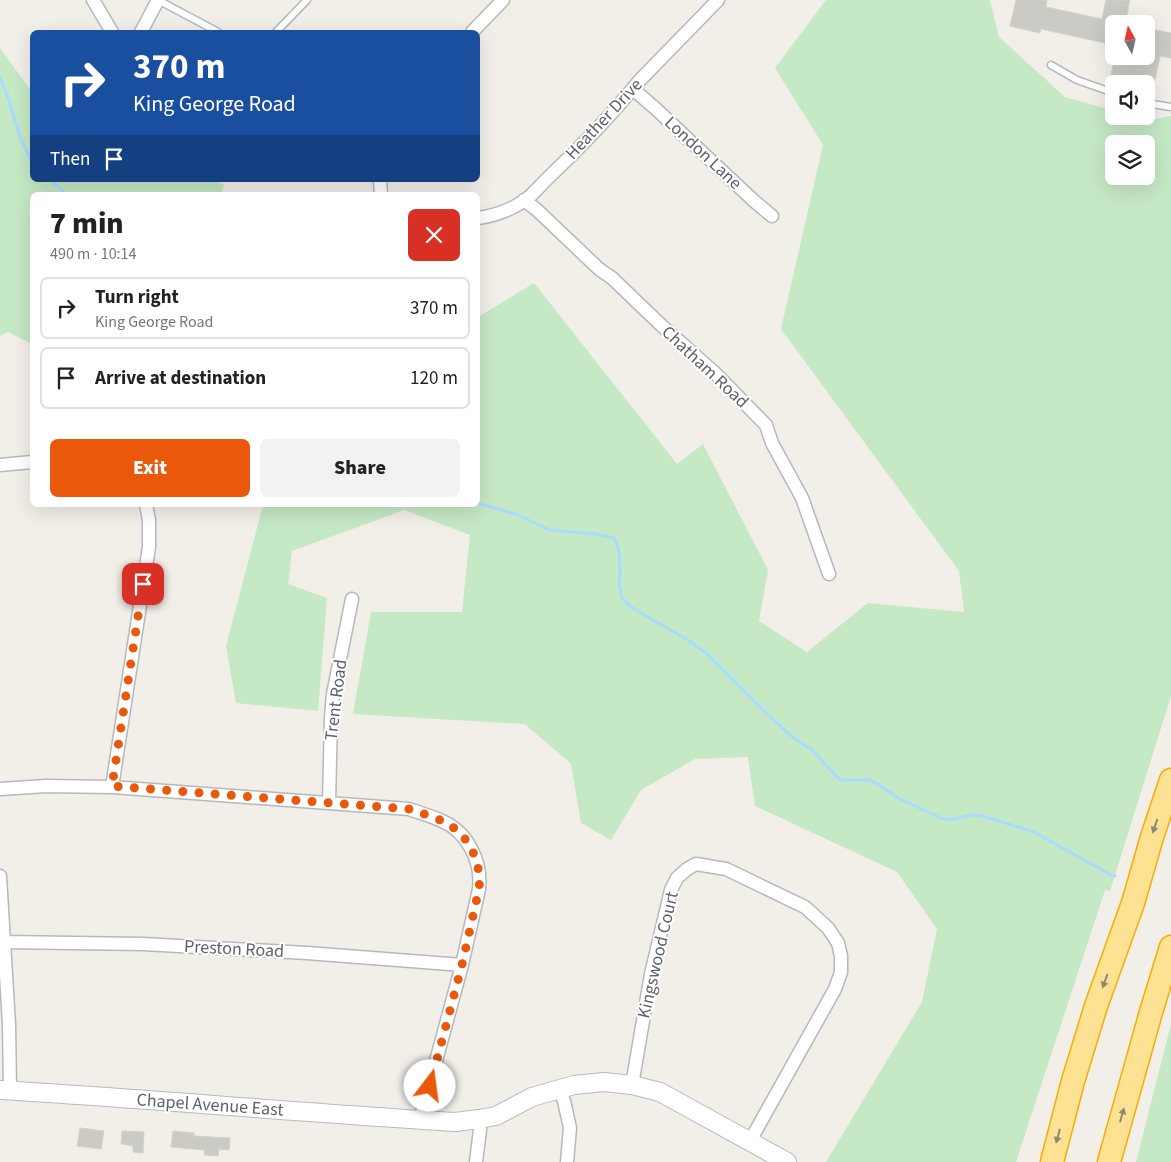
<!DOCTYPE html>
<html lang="en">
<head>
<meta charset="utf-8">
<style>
	body { margin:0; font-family:"Source Sans 3",sans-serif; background:#f2f2f2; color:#222; height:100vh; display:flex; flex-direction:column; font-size:19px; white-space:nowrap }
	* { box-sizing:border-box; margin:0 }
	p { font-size:16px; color:#767676 }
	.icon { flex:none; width:28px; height:28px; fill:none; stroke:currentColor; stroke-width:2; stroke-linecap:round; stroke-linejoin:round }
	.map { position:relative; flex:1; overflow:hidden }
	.drawer { position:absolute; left:30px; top:192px; width:450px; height:315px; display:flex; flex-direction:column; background:#fff; border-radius:8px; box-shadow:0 5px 20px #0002 }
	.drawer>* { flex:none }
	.banner { position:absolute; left:30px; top:30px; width:450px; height:152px; border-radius:8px; box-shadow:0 5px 20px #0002; background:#1a4fa0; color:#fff; overflow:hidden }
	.needle { width:32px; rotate:352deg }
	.fabs { position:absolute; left:1105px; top:15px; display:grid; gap:10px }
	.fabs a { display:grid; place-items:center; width:50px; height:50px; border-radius:8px; background:#fff; box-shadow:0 5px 20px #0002; font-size:25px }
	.pin { position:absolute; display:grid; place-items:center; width:42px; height:42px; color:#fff; margin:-21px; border-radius:10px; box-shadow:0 2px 8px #0006 }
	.me { position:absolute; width:55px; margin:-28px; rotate:15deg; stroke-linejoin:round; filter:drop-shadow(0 0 4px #0008) }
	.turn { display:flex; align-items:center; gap:18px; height:105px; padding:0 20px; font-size:22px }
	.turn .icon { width:65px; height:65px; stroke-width:2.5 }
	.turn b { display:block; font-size:35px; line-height:42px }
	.then { display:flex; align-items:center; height:48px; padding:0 20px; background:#0003; gap:10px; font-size:19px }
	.round { display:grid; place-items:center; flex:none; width:52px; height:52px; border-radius:8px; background:#f2f2f2 }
	.summary { display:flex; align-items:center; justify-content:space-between; height:85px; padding:0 20px }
	h1 { font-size:30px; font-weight:800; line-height:38px }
	.button { display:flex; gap:10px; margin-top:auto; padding:10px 20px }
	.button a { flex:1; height:58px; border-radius:8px; background:#ea580c; color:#fff; font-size:20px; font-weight:800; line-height:58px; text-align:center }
	.button a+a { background:#f2f2f2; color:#222 }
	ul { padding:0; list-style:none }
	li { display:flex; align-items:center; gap:15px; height:62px; margin:0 10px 8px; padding:0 10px; border:2px solid #e0e0e0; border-radius:8px }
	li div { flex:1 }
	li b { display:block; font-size:19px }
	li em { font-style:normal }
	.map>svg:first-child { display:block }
	.green { fill:#c5e8c5; fill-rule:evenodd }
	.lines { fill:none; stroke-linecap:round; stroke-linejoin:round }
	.stream { stroke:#aadaff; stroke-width:3 }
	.building { fill:#cccac5; stroke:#d6d1c6 }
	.lane-casing { stroke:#b5b8bc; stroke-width:9 }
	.street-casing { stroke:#b5b8bc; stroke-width:15 }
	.secondary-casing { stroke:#b6babf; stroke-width:20 }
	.highway-casing { stroke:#f9ab00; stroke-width:25 }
	.lane { stroke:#fff; stroke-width:6 }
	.street { stroke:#fff; stroke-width:12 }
	.secondary { stroke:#fff; stroke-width:18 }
	.highway { stroke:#fde293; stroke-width:22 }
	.oneway { fill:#8e8975 }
	.route { stroke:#ea580c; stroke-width:9; stroke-dasharray:0 16.2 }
	.labels { text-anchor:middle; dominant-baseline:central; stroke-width:4; stroke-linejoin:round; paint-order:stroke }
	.street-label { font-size:18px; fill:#5f6368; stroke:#fff }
</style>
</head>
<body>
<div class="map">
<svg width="1171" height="1162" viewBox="0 0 1171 1162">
	<rect width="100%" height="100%" fill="#f1efe8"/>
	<path class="green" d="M826,0h164l9,37 66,60 49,14v5h16l16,5 25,-5v580l-61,195 -5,-1 -89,272h-190l96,-160 15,-73 -40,-57 -142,-66 -7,-49 -53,2 -54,31 -30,50 -30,-17 -10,-59 -46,-40 -172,-10 18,-102h91l8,-77 -66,-25 -112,41 -4,33 39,14 -9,113 -82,-8 -10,-57 37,-141h215v-188l56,-34 143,181 26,-20 65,126 -9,51 48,31 61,-49 96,9 -5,-41 -178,-242 42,-184 -48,-77zM1114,144h32v32h-32z
		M0,48l32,44v88h182l10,5 -3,10h-189v149l-24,-12 -8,4z
		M1171,1024v138h-35z"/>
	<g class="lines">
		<path class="stream" d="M0,78l7,16 12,40 13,29
			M50,180l12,10 3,5
			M478,503l40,12 31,15 47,4 18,4 5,13 1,20 -1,11 3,16 9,9 57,33 17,12 61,61 24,22 22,15 25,27 5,3h27l7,3 22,15 45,21h11l18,-4 11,1 51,16 77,43 4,1"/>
	</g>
	<path class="building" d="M1016,0h31l-1,7 56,12 4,-19h24l-5,24h-11v21l-73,-16 -1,4 -30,-7z
		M1146,28l25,5v25l-11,-2 -9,43 -5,-1v-14h-37l6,-28h31z
		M80,1128l24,3 -3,18 -24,-3z
		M122,1131l22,1 -1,21 -10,-1v-6l-12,-2z
		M173,1131l21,2v3l36,2 -1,12 -10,-1 -1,7 -14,-1 1,-5 -34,-3z"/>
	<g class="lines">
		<g class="lane-casing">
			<path id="lane" d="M158,0l60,32
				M276,32l31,-32
				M1051,65l26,15 37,13
				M1146,103l25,4"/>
		</g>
		<g class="street-casing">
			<path id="street" d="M93,0l19,32
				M141,32l17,-32
				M472,32l31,-32
				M633,89l23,20 98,92 18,15
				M380,180l1,15
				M524,200l13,10 62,59 13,9 49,47 54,48 51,52 6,18 30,55 27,76
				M478,218c16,-2 32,-8 46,-17 10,-7 18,-18 27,-26 32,-30 62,-62 89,-95l78,-80
				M0,465l32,-3
				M112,787l37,-240v-27l-3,-15
				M0,789l46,-3 66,1 297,22c11,4 23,7 33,12 26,11 40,41 37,68l-17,76 -42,155
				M329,802l2,-85 2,-23 19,-95
				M0,876l9,148 1,66
				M5,942l138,2 164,9 155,12
				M632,1085l19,-111 20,-84 6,-12 10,-9 9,-5 30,5 79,38 23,21 10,15 3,13v16l-6,17 -85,152
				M559,1089l5,12 6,27 -3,34
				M476,1162l4,-32 -1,-11"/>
		</g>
		<g class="secondary-casing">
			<path id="secondary" d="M0,1090c152,9 304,23 455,32l24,-3 17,-3 36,-19 42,-12 30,-3 28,3 28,7 127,70"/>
		</g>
		<g class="highway-casing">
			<path id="highway" d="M1052,1162l21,-81 23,-75 37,-103 19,-66 19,-57
				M1109,1162l42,-150 20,-65"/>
		</g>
		<use href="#lane" class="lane"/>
		<use href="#street" class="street"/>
		<use href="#secondary" class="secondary"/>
		<use href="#highway" class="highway"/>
	</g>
	<defs><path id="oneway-solid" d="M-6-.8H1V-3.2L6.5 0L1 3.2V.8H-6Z" transform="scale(1.25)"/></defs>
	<g class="oneway">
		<use href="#oneway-solid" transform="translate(1155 826) rotate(109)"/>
		<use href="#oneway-solid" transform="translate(1105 981) rotate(110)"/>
		<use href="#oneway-solid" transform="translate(1122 1115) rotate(-74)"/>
		<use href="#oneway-solid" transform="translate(1058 1136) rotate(105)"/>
	</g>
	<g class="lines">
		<path class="route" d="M143,584l-31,202 297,23c11,4 23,7 33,12 26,11 40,41 37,68l-17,76 -32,121"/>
	</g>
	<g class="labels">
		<g class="street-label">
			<text transform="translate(604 119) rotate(-47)">Heather Drive</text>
			<text transform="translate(703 153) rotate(43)">London Lane</text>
			<text transform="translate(705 367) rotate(43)">Chatham Road</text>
			<text transform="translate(336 700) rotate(-83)">Trent Road</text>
			<text transform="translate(234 949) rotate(3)">Preston Road</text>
			<text transform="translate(658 955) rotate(-77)">Kingswood Court</text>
			<text transform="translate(210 1105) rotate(4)">Chapel Avenue East</text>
		</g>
	</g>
</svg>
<div class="fabs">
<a><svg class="needle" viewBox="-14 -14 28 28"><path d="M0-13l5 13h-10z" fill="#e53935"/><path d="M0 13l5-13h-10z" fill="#767676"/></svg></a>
<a><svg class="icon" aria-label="sound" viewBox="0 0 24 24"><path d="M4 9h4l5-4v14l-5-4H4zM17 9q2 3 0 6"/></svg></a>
<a><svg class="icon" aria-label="layers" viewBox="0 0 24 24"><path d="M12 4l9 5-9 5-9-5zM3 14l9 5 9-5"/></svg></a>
</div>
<div class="pin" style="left:143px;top:584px;background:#d93025"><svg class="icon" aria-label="arrive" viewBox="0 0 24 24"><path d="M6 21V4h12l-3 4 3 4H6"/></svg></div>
<svg class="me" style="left:430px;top:1086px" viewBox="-20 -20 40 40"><circle r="19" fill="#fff"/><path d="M0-13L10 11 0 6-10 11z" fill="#ea580c"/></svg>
<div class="banner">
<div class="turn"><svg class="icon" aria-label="right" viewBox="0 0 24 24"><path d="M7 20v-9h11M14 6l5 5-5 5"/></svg><div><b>370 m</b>King George Road</div></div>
<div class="then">Then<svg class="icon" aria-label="arrive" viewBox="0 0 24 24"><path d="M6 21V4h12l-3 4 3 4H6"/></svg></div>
</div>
<section class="drawer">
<div class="summary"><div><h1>7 min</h1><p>490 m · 10:14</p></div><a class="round" style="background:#d93025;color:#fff"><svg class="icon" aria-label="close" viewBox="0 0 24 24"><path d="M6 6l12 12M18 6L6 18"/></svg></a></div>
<ul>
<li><svg class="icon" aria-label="right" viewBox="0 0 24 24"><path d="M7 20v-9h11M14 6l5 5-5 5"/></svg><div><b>Turn right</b><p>King George Road</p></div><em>370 m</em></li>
<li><svg class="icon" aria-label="arrive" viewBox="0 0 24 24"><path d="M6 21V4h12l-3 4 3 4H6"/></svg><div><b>Arrive at destination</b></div><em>120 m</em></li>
</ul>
<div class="button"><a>Exit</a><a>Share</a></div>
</section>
</div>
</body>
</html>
